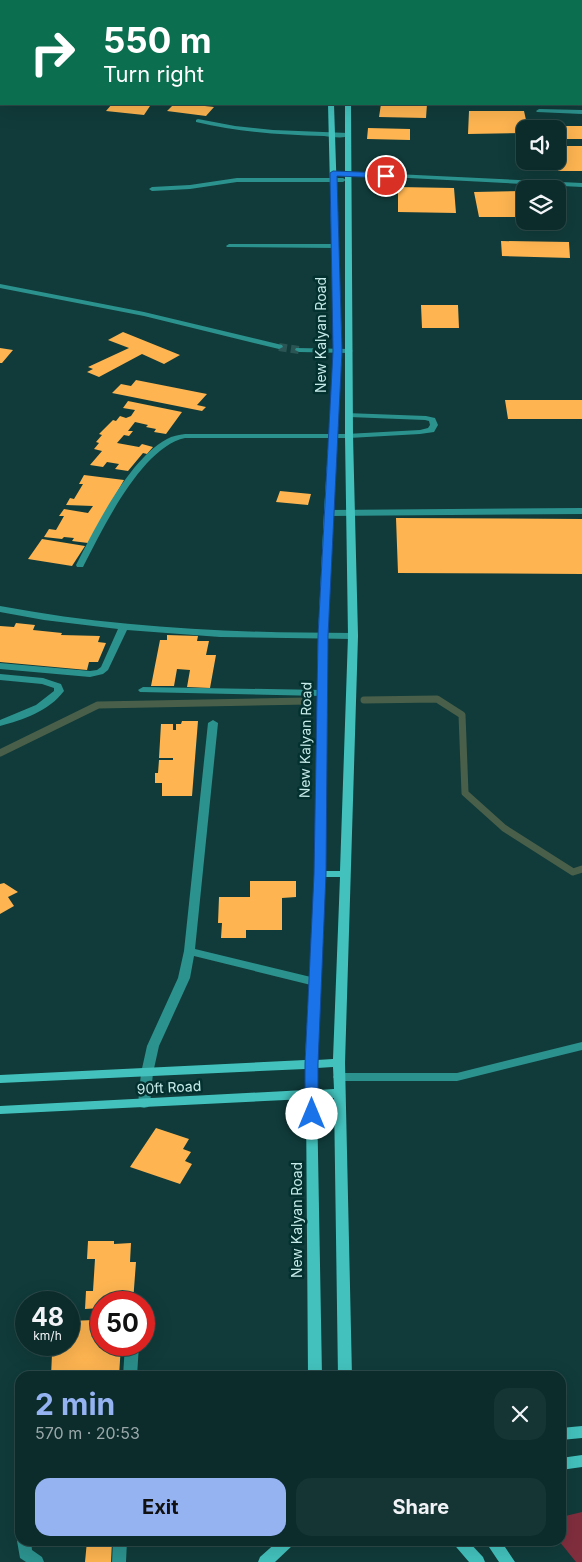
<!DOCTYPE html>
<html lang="en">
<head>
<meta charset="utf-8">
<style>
	body { margin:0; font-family:Inter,sans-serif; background:#153434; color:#f1f3f6; height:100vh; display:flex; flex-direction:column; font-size:19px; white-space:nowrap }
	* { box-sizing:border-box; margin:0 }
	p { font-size:16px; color:#9aa7a9 }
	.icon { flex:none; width:28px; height:28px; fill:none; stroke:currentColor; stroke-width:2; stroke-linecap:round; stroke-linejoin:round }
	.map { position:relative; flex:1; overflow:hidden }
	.drawer { position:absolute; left:15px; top:1371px; width:551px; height:175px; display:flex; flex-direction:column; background:#0c2c2c; border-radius:15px; box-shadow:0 5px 20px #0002,0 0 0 1px #2c4848 }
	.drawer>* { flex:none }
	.top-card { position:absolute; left:0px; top:0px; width:582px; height:105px; box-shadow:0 5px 20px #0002,0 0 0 1px #2c4848; background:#0b6e4f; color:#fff; overflow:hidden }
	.tools { position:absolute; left:516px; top:120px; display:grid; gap:10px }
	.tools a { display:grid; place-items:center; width:50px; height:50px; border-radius:10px; background:#0c2c2c; box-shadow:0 5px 20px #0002,0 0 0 1px #2c4848; font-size:25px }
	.speed { position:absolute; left:15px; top:1291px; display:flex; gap:10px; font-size:25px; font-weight:700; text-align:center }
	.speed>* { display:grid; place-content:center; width:65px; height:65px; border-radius:50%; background:#0c2c2c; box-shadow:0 5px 20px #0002,0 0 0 1px #2c4848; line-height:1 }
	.speed small { font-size:12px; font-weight:400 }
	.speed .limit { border:8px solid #d22; background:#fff; color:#111 }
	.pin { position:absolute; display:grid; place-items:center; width:42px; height:42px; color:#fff; margin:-21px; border:2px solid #fff; border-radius:50%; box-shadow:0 1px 5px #0007 }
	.me { position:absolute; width:55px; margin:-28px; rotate:0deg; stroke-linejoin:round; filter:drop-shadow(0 0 4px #0008) }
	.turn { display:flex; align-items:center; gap:18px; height:105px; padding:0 20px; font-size:22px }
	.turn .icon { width:65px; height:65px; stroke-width:2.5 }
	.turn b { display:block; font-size:35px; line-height:42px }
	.round { display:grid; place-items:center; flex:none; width:52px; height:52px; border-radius:15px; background:#153434 }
	.head { display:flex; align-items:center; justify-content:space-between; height:85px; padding:0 20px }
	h1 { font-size:30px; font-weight:700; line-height:38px; color:#95b2f1 }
	.action { display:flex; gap:10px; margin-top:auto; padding:10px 20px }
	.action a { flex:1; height:58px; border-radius:15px; background:#95b2f1; color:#111; font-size:20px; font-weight:700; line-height:58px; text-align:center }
	.action a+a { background:#153434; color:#f1f3f6 }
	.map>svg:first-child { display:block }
	.green { fill:#802e3e }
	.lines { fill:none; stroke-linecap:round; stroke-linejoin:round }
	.stream { stroke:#4a5f49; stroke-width:7 }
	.building { fill:#fdb451 }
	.street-tunnel { stroke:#2b5554; stroke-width:8; stroke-dasharray:8 4; stroke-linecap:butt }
	.lane { fill:#2c928e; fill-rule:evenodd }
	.street { fill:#2c928e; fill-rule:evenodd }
	.secondary { fill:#43c2bd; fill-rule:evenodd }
	.route { fill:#1a73e8; stroke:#114b97 }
	.labels { text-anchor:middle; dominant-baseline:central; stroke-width:5; stroke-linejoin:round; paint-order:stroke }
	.street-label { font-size:14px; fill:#c5eae8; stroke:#03312f }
</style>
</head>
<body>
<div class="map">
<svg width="582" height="1562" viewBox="0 0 582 1562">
	<rect width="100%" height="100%" fill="#103b3a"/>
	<path class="green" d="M582,1512v50h-6l-17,-21h2v-24z"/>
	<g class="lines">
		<path class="stream" d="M364,700l73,-1 25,16 3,78 39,35 69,44 9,-3
			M0,753l98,-48 210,-4"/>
	</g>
	<path class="building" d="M112,104h12l26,2 -6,9 -38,-4z
		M174,104h12l28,3 -8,9 -39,-5z
		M381,104h46l-1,14 -47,-1z
		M469,111h55l4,18h-3v4l-57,1z
		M550,126h32v13h-24v-10h-8z
		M368,128l42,1v11l-43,-1z
		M558,146h24v25h-24l-2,-10z
		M398,187l56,1 2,25 -58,-1z
		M525,191v26h-46l-5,-25z
		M501,241l68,1 1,16 -68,-2z
		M421,305h37l1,23h-37z
		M123,332l57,23 -16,9 -22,-10 -43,23 -12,-5 6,-3 -5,-2 41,-19 -21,-8z
		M0,348l13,2 -11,13h-2z
		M136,380l71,14 -10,11 9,2 -4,4 -90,-18 9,-9 10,2z
		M505,400h77v19h-74z
		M128,401l54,11 -16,22 -12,-2 2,-3 -10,-2 2,-2 -13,-3 -7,9h5l-4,5 -5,-1 -7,8 22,4 3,-3 11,3 -6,7 -4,-1 -15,18 -13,-2 4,-5 -12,-2 -4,5 -13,-2 12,-14 -8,-2 5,-6 -3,-1 6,-7 -3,-1 14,-14 3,1 4,-5 6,2 5,-2 4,-6 -12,-2z
		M84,475l40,5 -36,63 -16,-2 2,-3 -10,-1 -2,2 -18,-2 5,-8 7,1 8,-14h-5l5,-7 24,4 5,-7 -27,-1 4,-7 4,1 9,-15h-4z
		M280,491l31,3 -3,11 -32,-3z
		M396,518l186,1v55l-184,-1z
		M42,539l43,7 -13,20 -44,-7z
		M16,623l19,2 -2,5 29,3 -1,2 39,1 -2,6 8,1 -8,19h-9l-2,8 -87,-8v-36l14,1z
		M167,635l31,1 -1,5h12l-3,14h10l-6,33 -23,-1 3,-17 -13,-1 -3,17h-23l9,-46h7z
		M182,721h16l-6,75h-30v-13h-7v-10h3l1,-13h14v-2h-14l2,-34h12v6h3v-6h5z
		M250,881h46v16l-14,1v32h-36v8h-25l1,-15h-4l1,-26h31z
		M4,883l14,9 -10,5 6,9 -14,8v-30z
		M156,1128l33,11 -6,10 8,3 -6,9 7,3 -12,20 -50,-17z
		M88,1241h26v3l17,-1 -1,19h6l-3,40h-32v6l-16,1 1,-18h7l2,-32h-8z
		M94,1314h7v31h20l-2,31h-68l1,-22h7v-9h10v-24l25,-1z
		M36,1541h40v2l-40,1z
		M87,1541h25l-1,21h-26z"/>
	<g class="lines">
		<path class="street-tunnel" d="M279,347l20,3"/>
		<path class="lane" d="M539,109l43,1v4l-45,-2 -1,-1z
			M229,244h107l3,2 -3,2 -109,-1 -1,-1z
			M346,413l80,3 9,2 3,7 -4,7 -14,2 -71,4 -4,-2 1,-2 74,-4 8,-2 2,-3 -1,-4 -4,-1 -76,-3 -4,-2z
			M143,687l179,3 5,3 -5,3 -182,-4 -2,-2z
			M582,1042v8l-125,31h-118l-4,-1 -2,-3 2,-3 4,-1h118z"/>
		<path class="street" d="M180,0h8l1,1h-8z
			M0,24l1,1v4l-1,-1z
			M198,119l37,7 38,4 75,3 3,2c-6,4 -19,2 -27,1 -43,-1 -86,-4 -128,-14v-2z
			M333,171l249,12v4l-251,-13 -1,-1z
			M237,178h106l3,2 -3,2h-106l-47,7 -38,2 -3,-2 3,-2 38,-2z
			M0,284l144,28 138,33 1,2 -4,2 -135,-33 -144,-28z
			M296,348l53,1 4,2 -4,2 -50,-1 -4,-2z
			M185,434h164l4,2 -4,2h-164c-43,9 -82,90 -101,127l-1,2h-6l-1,-2c19,-37 53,-106 91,-126 5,-3 12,-4 18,-5z
			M582,508v6l-254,2 -4,-3 4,-3z
			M0,606c117,22 234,27 353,27l5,3 -5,3 -133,-2 -93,-7 -19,40 -5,4 -13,3 -90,-8v-6l90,8 7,-1 4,-3 17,-38 -74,-9 -44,-8z
			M0,674l43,4 18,6 3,7c-15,20 -41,29 -64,35v-6l36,-15 18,-14v-3l-12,-4 -42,-4z
			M213,720l5,3 -23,226 120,29 4,1 2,3 -2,3 -4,1 -121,-30 -4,22 -31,68 -6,27 -3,31 -2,3 -4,1 -4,-1 -2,-3 3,-31 6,-27 31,-68 6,-27 24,-228z
			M125,1345h14l-2,31h-14z
			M20,1536v5h11l1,9 10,7 2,5h-18l-6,-4 -3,-17z
			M113,1541h14l-1,21h-14z"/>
		<path class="secondary" d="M329,0h6v1h-6z
			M345,0h6v1h-6z
			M328,104h6l8,247 -10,162 -4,123 -3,235h15l8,-235 -3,-200v-332h6l2,332 5,200 -13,427 7,313h-14l-4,-278h-17l5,278h-14l-2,-277 -306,15v-8l305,-16v-21l-305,14v-8l305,-15 10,-186 3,-238 6,-123 10,-162zM325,877h15l-7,182 -16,1zM333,1067l1,22 -17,1v-22z
			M582,1426v12l-21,2v-12z
			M582,1455v12l-21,3v-12z
			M278,1541h17l-2,4 -18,17h-17l2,-5z
			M451,1541h17l15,16 2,5h-16z
			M485,1541h16l14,21h-16z"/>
	</g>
	<path class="route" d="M333,171l53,2 4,3 -4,2 -49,-2 5,175 -14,285 -2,238 -8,190v50l-2,3h-9l-2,-3v-50l9,-190 4,-238 15,-285 -3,-178z"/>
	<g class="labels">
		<g class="street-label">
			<text transform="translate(320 335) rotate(-90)">New Kalyan Road</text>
			<text transform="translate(305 740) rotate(-89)">New Kalyan Road</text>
			<text transform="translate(169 1087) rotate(-3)">90ft Road</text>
			<text transform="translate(296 1220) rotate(-90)">New Kalyan Road</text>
		</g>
	</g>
</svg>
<div class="tools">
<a><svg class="icon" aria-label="sound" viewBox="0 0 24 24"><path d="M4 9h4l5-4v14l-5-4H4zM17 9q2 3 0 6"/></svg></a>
<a><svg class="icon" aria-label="layers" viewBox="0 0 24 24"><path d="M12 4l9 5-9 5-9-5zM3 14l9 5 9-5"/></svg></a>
</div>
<div class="speed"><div>48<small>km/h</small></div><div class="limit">50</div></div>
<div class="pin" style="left:386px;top:176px;background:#d93025"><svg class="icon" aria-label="arrive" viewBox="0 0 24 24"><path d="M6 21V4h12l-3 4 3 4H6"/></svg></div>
<svg class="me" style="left:312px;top:1114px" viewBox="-20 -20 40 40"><circle r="19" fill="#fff"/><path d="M0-13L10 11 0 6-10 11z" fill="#1a73e8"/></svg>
<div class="top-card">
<div class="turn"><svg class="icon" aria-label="right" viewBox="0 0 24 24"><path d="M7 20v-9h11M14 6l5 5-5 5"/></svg><div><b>550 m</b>Turn right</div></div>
</div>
<section class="drawer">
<div class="head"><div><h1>2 min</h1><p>570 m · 20:53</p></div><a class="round"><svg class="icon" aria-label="close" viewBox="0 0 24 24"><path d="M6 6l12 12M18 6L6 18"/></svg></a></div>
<div class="action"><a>Exit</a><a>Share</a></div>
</section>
</div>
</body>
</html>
